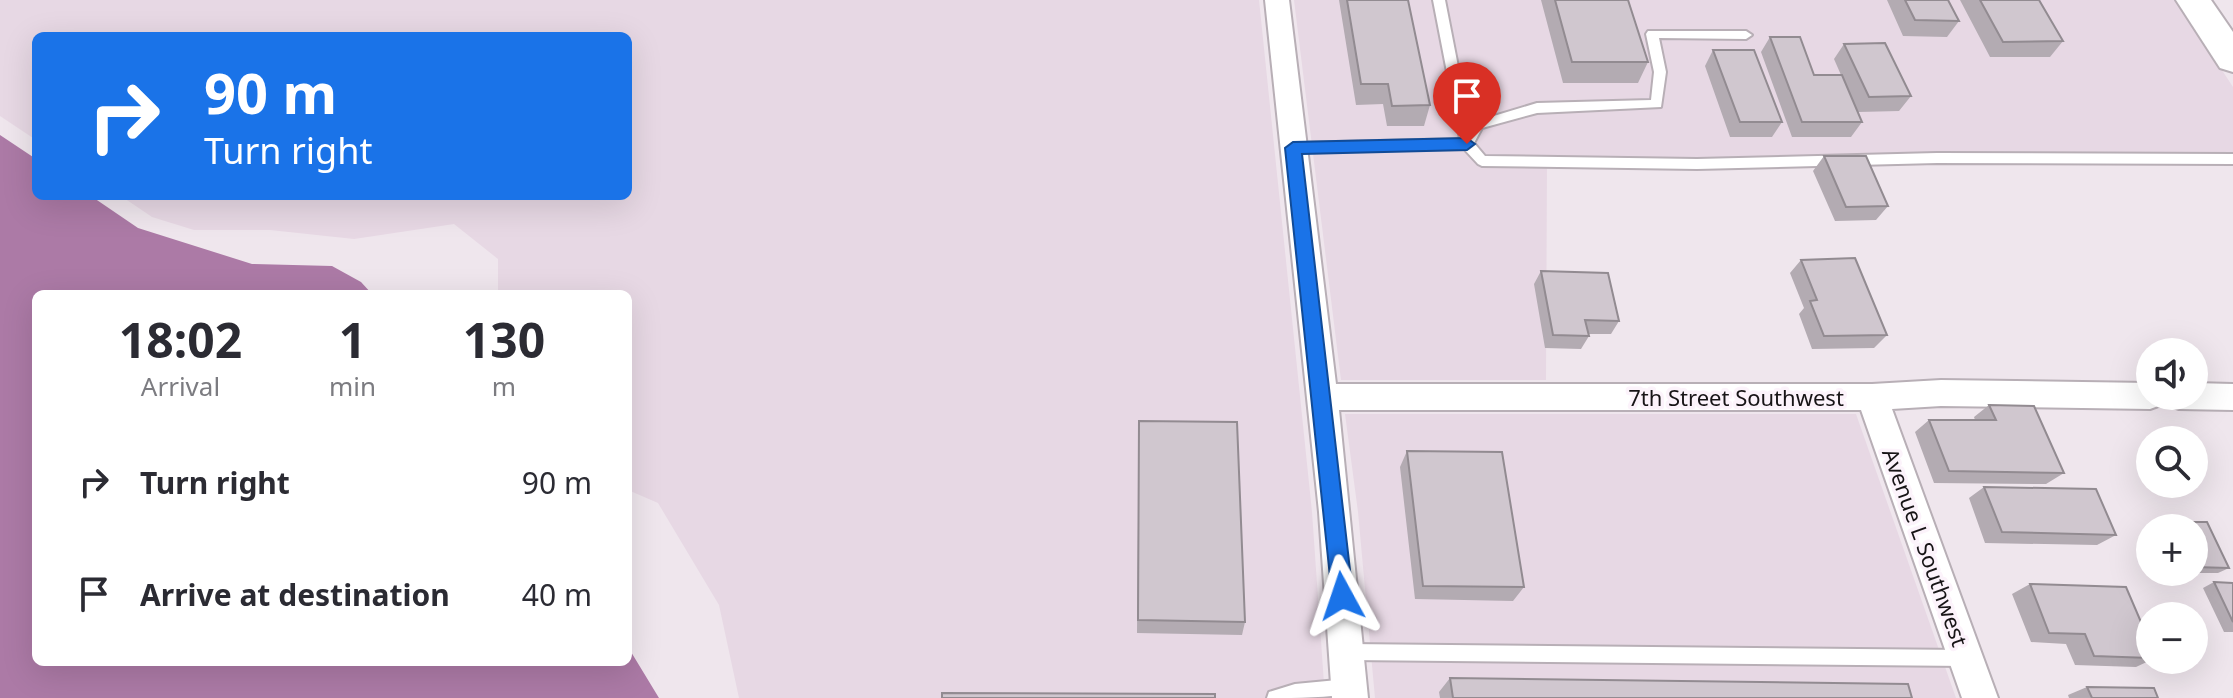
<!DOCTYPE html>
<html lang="en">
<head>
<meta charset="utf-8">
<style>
	body { margin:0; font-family:"Noto Sans",sans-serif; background:#f2f2f3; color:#2b2b33; height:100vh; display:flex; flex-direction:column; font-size:30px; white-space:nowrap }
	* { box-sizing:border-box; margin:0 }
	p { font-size:26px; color:#7c7c81 }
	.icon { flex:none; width:44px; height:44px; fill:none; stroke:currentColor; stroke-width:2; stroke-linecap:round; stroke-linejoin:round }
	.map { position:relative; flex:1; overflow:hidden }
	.sheet { position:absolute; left:32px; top:290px; width:600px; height:376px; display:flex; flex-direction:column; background:#fff; border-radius:12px; box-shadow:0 8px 32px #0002 }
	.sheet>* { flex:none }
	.guide { position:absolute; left:32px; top:32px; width:600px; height:168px; border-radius:12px; box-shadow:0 8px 32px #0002; background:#1a73e8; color:#fff; overflow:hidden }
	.tools { position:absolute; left:2136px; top:338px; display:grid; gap:16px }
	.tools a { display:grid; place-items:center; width:72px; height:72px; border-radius:50%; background:#fff; box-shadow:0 8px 32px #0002; font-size:40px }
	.pin { position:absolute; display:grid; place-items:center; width:68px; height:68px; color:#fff; margin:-82px -34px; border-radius:50% 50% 50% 0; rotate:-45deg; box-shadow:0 0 8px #0007 }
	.pin .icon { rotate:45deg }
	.me { position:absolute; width:88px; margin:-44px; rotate:355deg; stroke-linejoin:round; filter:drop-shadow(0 0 6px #0008) }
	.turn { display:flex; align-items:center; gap:28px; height:168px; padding:0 40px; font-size:36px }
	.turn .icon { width:104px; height:104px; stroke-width:2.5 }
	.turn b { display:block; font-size:56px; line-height:68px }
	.eta { display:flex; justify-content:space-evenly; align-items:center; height:136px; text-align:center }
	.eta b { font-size:48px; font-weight:700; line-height:56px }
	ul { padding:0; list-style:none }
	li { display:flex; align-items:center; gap:24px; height:112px; padding:0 40px }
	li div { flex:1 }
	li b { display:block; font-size:30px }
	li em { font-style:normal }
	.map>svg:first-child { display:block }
	.built { fill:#e7d8e4 }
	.water { fill:#ac7aa6 }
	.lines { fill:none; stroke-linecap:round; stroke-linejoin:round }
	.lane-casing { stroke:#b8afb6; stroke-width:4 }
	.street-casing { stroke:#b8afb6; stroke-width:4 }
	.secondary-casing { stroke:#b8afb6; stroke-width:4 }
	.lane { fill:#fff; fill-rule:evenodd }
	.street { fill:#fff; fill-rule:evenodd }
	.secondary { fill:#fff; fill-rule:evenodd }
	.wall { fill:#b3abb2 }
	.building { fill:#d0c7cf; stroke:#928b91; stroke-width:2 }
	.route { fill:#1a73e8; stroke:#114b97; stroke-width:2 }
	.labels { text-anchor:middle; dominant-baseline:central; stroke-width:7; stroke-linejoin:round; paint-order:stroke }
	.street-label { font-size:22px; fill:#171416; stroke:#fcf3fb }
</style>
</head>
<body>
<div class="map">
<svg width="2233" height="698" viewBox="0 0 2233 698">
	<rect width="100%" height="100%" fill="#efe6ed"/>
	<path class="built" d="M0,0h1259l53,512 13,186h-586l-20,-93 -61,-102 -30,-13v-196h-130v-35l-44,-35 -100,15 -84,-9h-76l-42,-13 -31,-21h507v-160h-592v104l-36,-24z
		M1294,0h882l57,87v71l-686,4 -1,218h-205z
		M1345,414h511l100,284h-581l-17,-186z"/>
	<path class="water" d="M0,135l36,24v37h55l47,32 114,36 80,2 29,16 11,12h-336v368h592v-15l31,51h-659z"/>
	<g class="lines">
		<g class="lane-casing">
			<path id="lane" d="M1433,0h12l25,128 4,-6 63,-19 114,-3 3,-28 -8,-38 2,-3h98l6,4 -6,4 -87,-1 7,34 -5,35 -124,6 -55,15 -8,15 11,13 212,3 240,-6 296,1v10l-296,-1 -240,6 -215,-3 -4,-2 -14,-15 -175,2 -2,-3 2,-3 4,-2 167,-4z
				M1348,644l618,6 6,2 2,6 -2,6 -6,2 -618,-6 -6,-2 -2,-6 2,-6z
				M1348,679l6,2 2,6 -2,6c-26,5 -60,5 -87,5l2,-6 26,-8z"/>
		</g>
		<g class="street-casing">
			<path id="street" d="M1265,0h24l47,384h536l69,-4 209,3v13h44v-13l39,1v26l-54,-1 -11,-4 -4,-7 -3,7 -11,4 -209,-3 -49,3 106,289h-36l-101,-288h-522l29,288h-36l-13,-186z"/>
		</g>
		<g class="secondary-casing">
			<path id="secondary" d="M2176,0h35l22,32v40l-13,-4z"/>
		</g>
		<use href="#lane" class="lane"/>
		<use href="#street" class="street"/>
		<use href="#secondary" class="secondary"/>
	</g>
	<path class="wall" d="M1339,0h69l22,105 -6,21h-37l-4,-22 -27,1z
		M1541,0h87l20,62 -10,21h-75z
		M1887,0h61l11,21 -12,16 -44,-1z
		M1960,0h79l24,41 -13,16h-60z
		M1770,37l44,38h27l-7,-16 10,-15 67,52 -12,15 -41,1 4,10 -11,15h-59l-31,-85z
		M1713,50l69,72 -10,15h-42l-25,-71z
		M1824,156l64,50 -12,14 -41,1 -22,-50z
		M1801,260l86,75 -13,13 -62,1 -13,-35 5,-6 -14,-35z
		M1541,271l78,50 -8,13h-23l1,2 -8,13 -36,-1 -11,-64z
		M1989,405l75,68 -18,11 -112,-1 -19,-51 14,-12h46l-1,-3z
		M1139,421l106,201 -3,13 -105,-2z
		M1407,451l117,136 -11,14 -98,-2 -15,-132z
		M1984,487l132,48 -19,10 -112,-2 -16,-45z
		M2167,522h40l22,46 -11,5h-40l16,-1v-44h-37z
		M2214,582l19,1v49h-9l-21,-44z
		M2030,584l120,59v17h1l-15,7 -61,-2 -9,-21 -35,-2 -19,-48z
		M1450,678l462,20h-472l-1,-6z
		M2087,687l71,11h-89l-1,-3z"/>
	<path class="building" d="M1347,0h61l22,105 -38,1 -4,-22h-27z
		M1555,0h73l20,62h-76z
		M1905,0h43l11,21 -44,-1z
		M1980,0h59l24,41 -60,1z
		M1770,37h30l14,38h28l20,47h-60z
		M1885,43l26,53 -42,1 -25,-53z
		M1713,50h41l28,72h-42z
		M1824,156h42l22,50 -42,1z
		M1855,258l32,77 -63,1 -14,-35 7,-1 -16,-40z
		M1541,271l67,2 11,48 -34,-1 4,16 -36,-1z
		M1989,405l45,1 30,67 -115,-2 -20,-51h67z
		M1139,421l98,1 8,200 -107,-2z
		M1407,451l95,1 22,135 -101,-1z
		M1984,487l112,2 20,46 -114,-3z
		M2167,522h40l22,46 -35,-1v-39h-24z
		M2214,582l19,1v39z
		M2030,584l96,3 24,56v15l-56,-2 -9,-22 -36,-1z
		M1450,678l458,6 4,14h-459z
		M2087,687l67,1 4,10h-66z
		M942,693l273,1v4h-273z"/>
	<path class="route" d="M1467,138l8,6 -8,6 -165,4 51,442 -3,7 -8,3 -7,-3 -3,-7 -47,-448 8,-6z"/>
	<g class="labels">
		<g class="street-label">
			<text x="1736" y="397">7th Street Southwest</text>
			<text transform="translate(1926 547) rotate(70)">Avenue L Southwest</text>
		</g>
	</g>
</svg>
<div class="tools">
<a><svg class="icon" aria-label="sound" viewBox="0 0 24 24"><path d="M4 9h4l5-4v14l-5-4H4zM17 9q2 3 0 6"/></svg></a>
<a><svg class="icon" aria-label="search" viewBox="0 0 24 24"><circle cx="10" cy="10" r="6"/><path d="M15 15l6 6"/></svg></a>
<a>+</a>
<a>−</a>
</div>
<div class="pin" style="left:1467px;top:144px;background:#d93025"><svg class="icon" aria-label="arrive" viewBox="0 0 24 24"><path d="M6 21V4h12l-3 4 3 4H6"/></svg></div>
<svg class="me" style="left:1342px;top:596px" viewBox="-20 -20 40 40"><path d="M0-17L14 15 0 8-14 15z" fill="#1a73e8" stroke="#fff" stroke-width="4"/></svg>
<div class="guide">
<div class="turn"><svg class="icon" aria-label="right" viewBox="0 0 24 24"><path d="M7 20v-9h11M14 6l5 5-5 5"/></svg><div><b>90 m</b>Turn right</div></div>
</div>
<section class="sheet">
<div class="eta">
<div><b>18:02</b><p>Arrival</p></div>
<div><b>1</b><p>min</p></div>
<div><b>130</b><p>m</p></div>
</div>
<ul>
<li><svg class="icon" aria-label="right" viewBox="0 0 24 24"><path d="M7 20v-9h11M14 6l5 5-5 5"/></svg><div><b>Turn right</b></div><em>90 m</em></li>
<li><svg class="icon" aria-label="arrive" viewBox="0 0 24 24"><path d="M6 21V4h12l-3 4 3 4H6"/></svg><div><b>Arrive at destination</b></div><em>40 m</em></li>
</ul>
</section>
</div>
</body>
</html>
